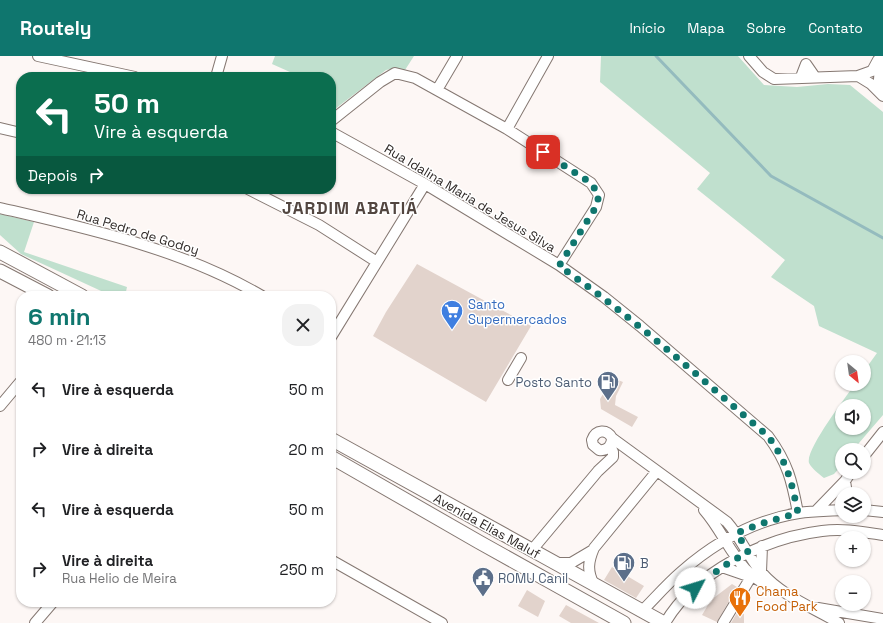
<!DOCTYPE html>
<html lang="pt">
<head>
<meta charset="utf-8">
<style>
	body { margin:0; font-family:"Space Grotesk",sans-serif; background:#f2f2f2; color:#202124; height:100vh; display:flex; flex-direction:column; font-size:15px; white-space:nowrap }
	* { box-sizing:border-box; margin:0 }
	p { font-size:13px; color:#757577 }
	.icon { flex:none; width:22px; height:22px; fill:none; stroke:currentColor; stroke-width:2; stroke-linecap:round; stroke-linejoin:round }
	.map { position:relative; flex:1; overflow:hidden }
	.sheet { position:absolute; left:16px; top:235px; width:320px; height:316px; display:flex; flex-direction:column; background:#fff; border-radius:16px; box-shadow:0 1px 3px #0004 }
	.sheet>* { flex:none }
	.banner { position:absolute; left:16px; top:16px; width:320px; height:122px; border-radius:16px; box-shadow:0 1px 3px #0004; background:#0b6e4f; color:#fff; overflow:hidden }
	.needle { width:26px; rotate:151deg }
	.controls { position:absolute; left:835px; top:299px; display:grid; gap:8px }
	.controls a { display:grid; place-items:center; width:36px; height:36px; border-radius:50%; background:#fff; box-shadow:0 1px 3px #0004; font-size:20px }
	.pin { position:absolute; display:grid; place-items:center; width:34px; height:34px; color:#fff; margin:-17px; border-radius:8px; box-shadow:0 2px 6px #0006 }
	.me { position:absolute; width:44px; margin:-22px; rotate:50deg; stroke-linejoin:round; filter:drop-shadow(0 0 3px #0008) }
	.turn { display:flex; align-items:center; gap:14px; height:84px; padding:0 12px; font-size:18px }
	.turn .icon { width:52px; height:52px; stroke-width:2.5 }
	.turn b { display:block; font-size:28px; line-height:34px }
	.then { display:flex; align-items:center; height:38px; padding:0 12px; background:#0003; gap:8px; font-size:15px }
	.round { display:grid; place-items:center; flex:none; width:42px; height:42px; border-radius:16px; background:#f2f2f2 }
	.head { display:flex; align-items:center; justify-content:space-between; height:68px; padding:0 12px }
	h1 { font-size:24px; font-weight:700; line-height:30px; color:#0f766e }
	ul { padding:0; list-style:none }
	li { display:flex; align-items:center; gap:12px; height:60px; padding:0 12px }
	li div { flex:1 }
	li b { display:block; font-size:15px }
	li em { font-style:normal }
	header { display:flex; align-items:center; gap:24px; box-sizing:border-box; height:56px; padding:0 20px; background:#0f766e; color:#fff }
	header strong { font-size:19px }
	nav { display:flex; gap:22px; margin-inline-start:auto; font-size:14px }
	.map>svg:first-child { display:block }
	.green { fill:#c0e0ce; fill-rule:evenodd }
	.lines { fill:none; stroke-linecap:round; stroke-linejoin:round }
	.stream { stroke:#94bbbe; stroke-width:3 }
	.building { fill:#e2d3cc }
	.minor-casing { stroke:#857872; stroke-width:12 }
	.major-casing { stroke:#857872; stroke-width:15 }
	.minor { stroke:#fff; stroke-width:10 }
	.major { stroke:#fff; stroke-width:13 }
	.route { stroke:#0f766e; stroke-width:7; stroke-dasharray:0 12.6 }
	.labels { text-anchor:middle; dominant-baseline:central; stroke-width:3; stroke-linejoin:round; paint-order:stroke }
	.street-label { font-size:13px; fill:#2f2927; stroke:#fff }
	.shop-label { font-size:13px; fill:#366cbe; stroke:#fff; text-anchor:start }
	.service-label { font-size:13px; fill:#4e5e75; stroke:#fff; text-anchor:start }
	.food-label { font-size:13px; fill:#c56008; stroke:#fff; text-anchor:start }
	.district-label { font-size:17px; font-weight:bold; letter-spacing:1px; fill:#524640; stroke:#fff }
</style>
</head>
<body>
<header>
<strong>Routely</strong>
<nav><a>Início</a><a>Mapa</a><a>Sobre</a><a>Contato</a></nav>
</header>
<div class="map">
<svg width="883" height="567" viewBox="0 0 883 567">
	<rect width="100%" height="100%" fill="#fdf7f5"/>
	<path class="green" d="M275,0h139l-9,14 -9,-2 -10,2 -55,42v-35h-43l2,-5 -18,-8z
		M601,0h137l26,29 33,2 31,-3 22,1 33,27v303l-30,35h-11v15l-8,9 -10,4c-5,-4 -12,-9 -15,-15 -4,-13 37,-66 46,-79h9v-13l13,-18 -58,-27 -5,-20 -43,-29 14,-17 -88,-71 13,-16 -110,-91zM842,350h22v22h-22z
		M0,158l34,8 -10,30 103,35 -2,9h-13l-91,-42 -21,-19z"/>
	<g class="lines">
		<path class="stream" d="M656,0l115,120 112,62"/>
	</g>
	<path class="building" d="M417,208l114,62 -45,76 -113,-66 13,-24z
		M613,322l10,4 -7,14 -1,9 23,12 -6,10 -31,-18 -1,-10z
		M612,511l32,19 -8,12 -32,-18z
		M732,528l5,3 -20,35 -15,-7 9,-15z
		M527,534l18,11 -7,16 -20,-11z
		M566,549l33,18h-28l-12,-7z
		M741,550l-3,6 6,2v9h-13z"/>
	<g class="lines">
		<g class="minor-casing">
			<path id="minor" d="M38,0l97,21
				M749,0l14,16 11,7 84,-3 13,8 12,12
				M858,20l14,-5 6,-11
				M216,21l6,-21
				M801,21l5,-13 9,13
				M437,34l20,-34
				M878,35l3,-35
				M331,65l49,-39 15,-9 20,5 92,51 84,54 8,12 -3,12 -37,58
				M0,72l21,5
				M507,73l41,-73
				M331,76l94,52 134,81 45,32 36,29 128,110c20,27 24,45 30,77
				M248,133l71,36 58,37
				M0,152c90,21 182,41 262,88
				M331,281l94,-153
				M508,324l13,-22
				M0,350l21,-25
				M612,382c0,8 -5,13 -13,12l-6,-5 -1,-5c4,-11 15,-11 20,-2l115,84c14,16 21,35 35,51 20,23 52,35 77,50
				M864,400l19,-24
				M845,425l6,-9
				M704,454c24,27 33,67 72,78
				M864,454l19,2
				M816,455l29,-30 2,13
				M532,494l66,-79 15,-14v-5l-3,-6
				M331,504l111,63
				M557,507h14l22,-13
				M722,511l29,10 -28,46
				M761,516l1,-26
				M594,529c-7,-14 -6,-23 0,-37l63,-77
				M818,552l65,11
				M642,555c13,-13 25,-27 39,-39 33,-29 74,-52 118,-59 14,-2 29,-2 43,-3
				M35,567l18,-21
				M665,567c30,-51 99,-85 157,-92 21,-3 41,1 61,4"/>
		</g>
		<g class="major-casing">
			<path id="major" d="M0,196l82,44
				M0,215l48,25
				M331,383l333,184
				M331,401l148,85 145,81"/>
		</g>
		<use href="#minor" class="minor"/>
		<use href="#major" class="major"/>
	</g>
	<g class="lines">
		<path class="route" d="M543,96l48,31 8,12 -3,12 -37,59c74,51 140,111 209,170 20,28 23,44 30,77l-38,11 -23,9 11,19 -26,15 -27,21"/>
	</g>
	<defs>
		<g id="supermarket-pin" transform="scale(1.15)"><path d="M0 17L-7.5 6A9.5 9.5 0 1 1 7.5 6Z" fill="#3f7fe0" stroke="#fff"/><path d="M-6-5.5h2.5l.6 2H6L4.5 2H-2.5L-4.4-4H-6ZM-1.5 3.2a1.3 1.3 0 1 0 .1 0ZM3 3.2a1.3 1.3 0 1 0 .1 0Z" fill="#fff"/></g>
		<g id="fuel-pin" transform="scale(1.15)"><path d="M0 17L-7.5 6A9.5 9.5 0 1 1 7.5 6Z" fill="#5c6f8a" stroke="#fff"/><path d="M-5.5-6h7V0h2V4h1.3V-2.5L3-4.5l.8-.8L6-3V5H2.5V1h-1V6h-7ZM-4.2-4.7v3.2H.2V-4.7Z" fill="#fff"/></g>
		<g id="civic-pin" transform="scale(1.15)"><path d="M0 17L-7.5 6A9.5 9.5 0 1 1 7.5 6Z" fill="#5c6f8a" stroke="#fff"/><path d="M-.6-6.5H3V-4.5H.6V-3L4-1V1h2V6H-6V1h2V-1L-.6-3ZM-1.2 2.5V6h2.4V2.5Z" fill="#fff"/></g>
		<g id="restaurant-pin" transform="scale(1.15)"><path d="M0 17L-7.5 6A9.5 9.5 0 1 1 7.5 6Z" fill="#e8710a" stroke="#fff"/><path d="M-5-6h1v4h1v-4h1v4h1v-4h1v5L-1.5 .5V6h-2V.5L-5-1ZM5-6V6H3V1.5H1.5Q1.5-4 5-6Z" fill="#fff"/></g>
	</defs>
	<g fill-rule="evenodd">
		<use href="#supermarket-pin" x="452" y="255"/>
		<use href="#fuel-pin" x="608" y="326"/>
		<use href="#fuel-pin" x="624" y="507"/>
		<use href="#civic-pin" x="483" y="522"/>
		<use href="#restaurant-pin" x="740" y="542"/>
	</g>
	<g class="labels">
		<g class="street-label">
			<text transform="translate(470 142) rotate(31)">Rua Idalina Maria de Jesus Silva</text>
			<text transform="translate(138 176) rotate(17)">Rua Pedro de Godoy</text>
			<text transform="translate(487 470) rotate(29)">Avenida Elias Maluf</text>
		</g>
		<g class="shop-label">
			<text x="468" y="248">Santo<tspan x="468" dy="15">Supermercados</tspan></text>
		</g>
		<g class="service-label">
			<text x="592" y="326" text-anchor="end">Posto Santo</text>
			<text x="640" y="507">B</text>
			<text x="498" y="522">ROMU Canil</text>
		</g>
		<g class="food-label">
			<text x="756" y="535">Chama<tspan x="756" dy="15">Food Park</tspan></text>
		</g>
		<g class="district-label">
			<text x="350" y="152">JARDIM ABATIÁ</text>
		</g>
	</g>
</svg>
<div class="controls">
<a><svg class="needle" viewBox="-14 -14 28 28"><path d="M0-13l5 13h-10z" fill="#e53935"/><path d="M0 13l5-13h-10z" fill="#757577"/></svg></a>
<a><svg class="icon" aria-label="sound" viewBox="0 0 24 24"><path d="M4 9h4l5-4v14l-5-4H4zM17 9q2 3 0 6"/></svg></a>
<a><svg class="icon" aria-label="search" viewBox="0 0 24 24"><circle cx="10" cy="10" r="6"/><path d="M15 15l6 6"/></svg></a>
<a><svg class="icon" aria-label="layers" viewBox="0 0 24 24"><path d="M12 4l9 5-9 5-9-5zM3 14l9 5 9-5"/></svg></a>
<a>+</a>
<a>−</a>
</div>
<div class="pin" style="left:543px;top:96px;background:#d93025"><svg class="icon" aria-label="arrive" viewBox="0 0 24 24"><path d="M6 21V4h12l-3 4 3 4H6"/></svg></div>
<svg class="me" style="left:695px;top:532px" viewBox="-20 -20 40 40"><circle r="19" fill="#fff"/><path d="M0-13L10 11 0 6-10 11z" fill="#0f766e"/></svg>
<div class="banner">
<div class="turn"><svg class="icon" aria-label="left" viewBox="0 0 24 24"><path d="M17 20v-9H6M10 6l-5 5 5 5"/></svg><div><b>50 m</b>Vire à esquerda</div></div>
<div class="then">Depois<svg class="icon" aria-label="right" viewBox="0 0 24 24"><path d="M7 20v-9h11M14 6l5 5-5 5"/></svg></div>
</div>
<section class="sheet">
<div class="head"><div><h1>6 min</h1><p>480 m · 21:13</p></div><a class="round"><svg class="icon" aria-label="close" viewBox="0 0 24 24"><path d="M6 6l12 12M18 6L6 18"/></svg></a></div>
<ul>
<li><svg class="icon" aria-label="left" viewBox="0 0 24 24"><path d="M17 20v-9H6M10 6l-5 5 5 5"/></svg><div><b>Vire à esquerda</b></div><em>50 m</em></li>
<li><svg class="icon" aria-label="right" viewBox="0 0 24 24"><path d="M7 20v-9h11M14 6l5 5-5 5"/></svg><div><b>Vire à direita</b></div><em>20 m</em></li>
<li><svg class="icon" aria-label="left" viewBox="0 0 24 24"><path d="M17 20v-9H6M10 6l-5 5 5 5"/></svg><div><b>Vire à esquerda</b></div><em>50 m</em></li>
<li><svg class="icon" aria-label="right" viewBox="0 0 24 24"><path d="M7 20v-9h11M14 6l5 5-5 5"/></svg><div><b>Vire à direita</b><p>Rua Helio de Meira</p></div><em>250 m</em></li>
</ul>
</section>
</div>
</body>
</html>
